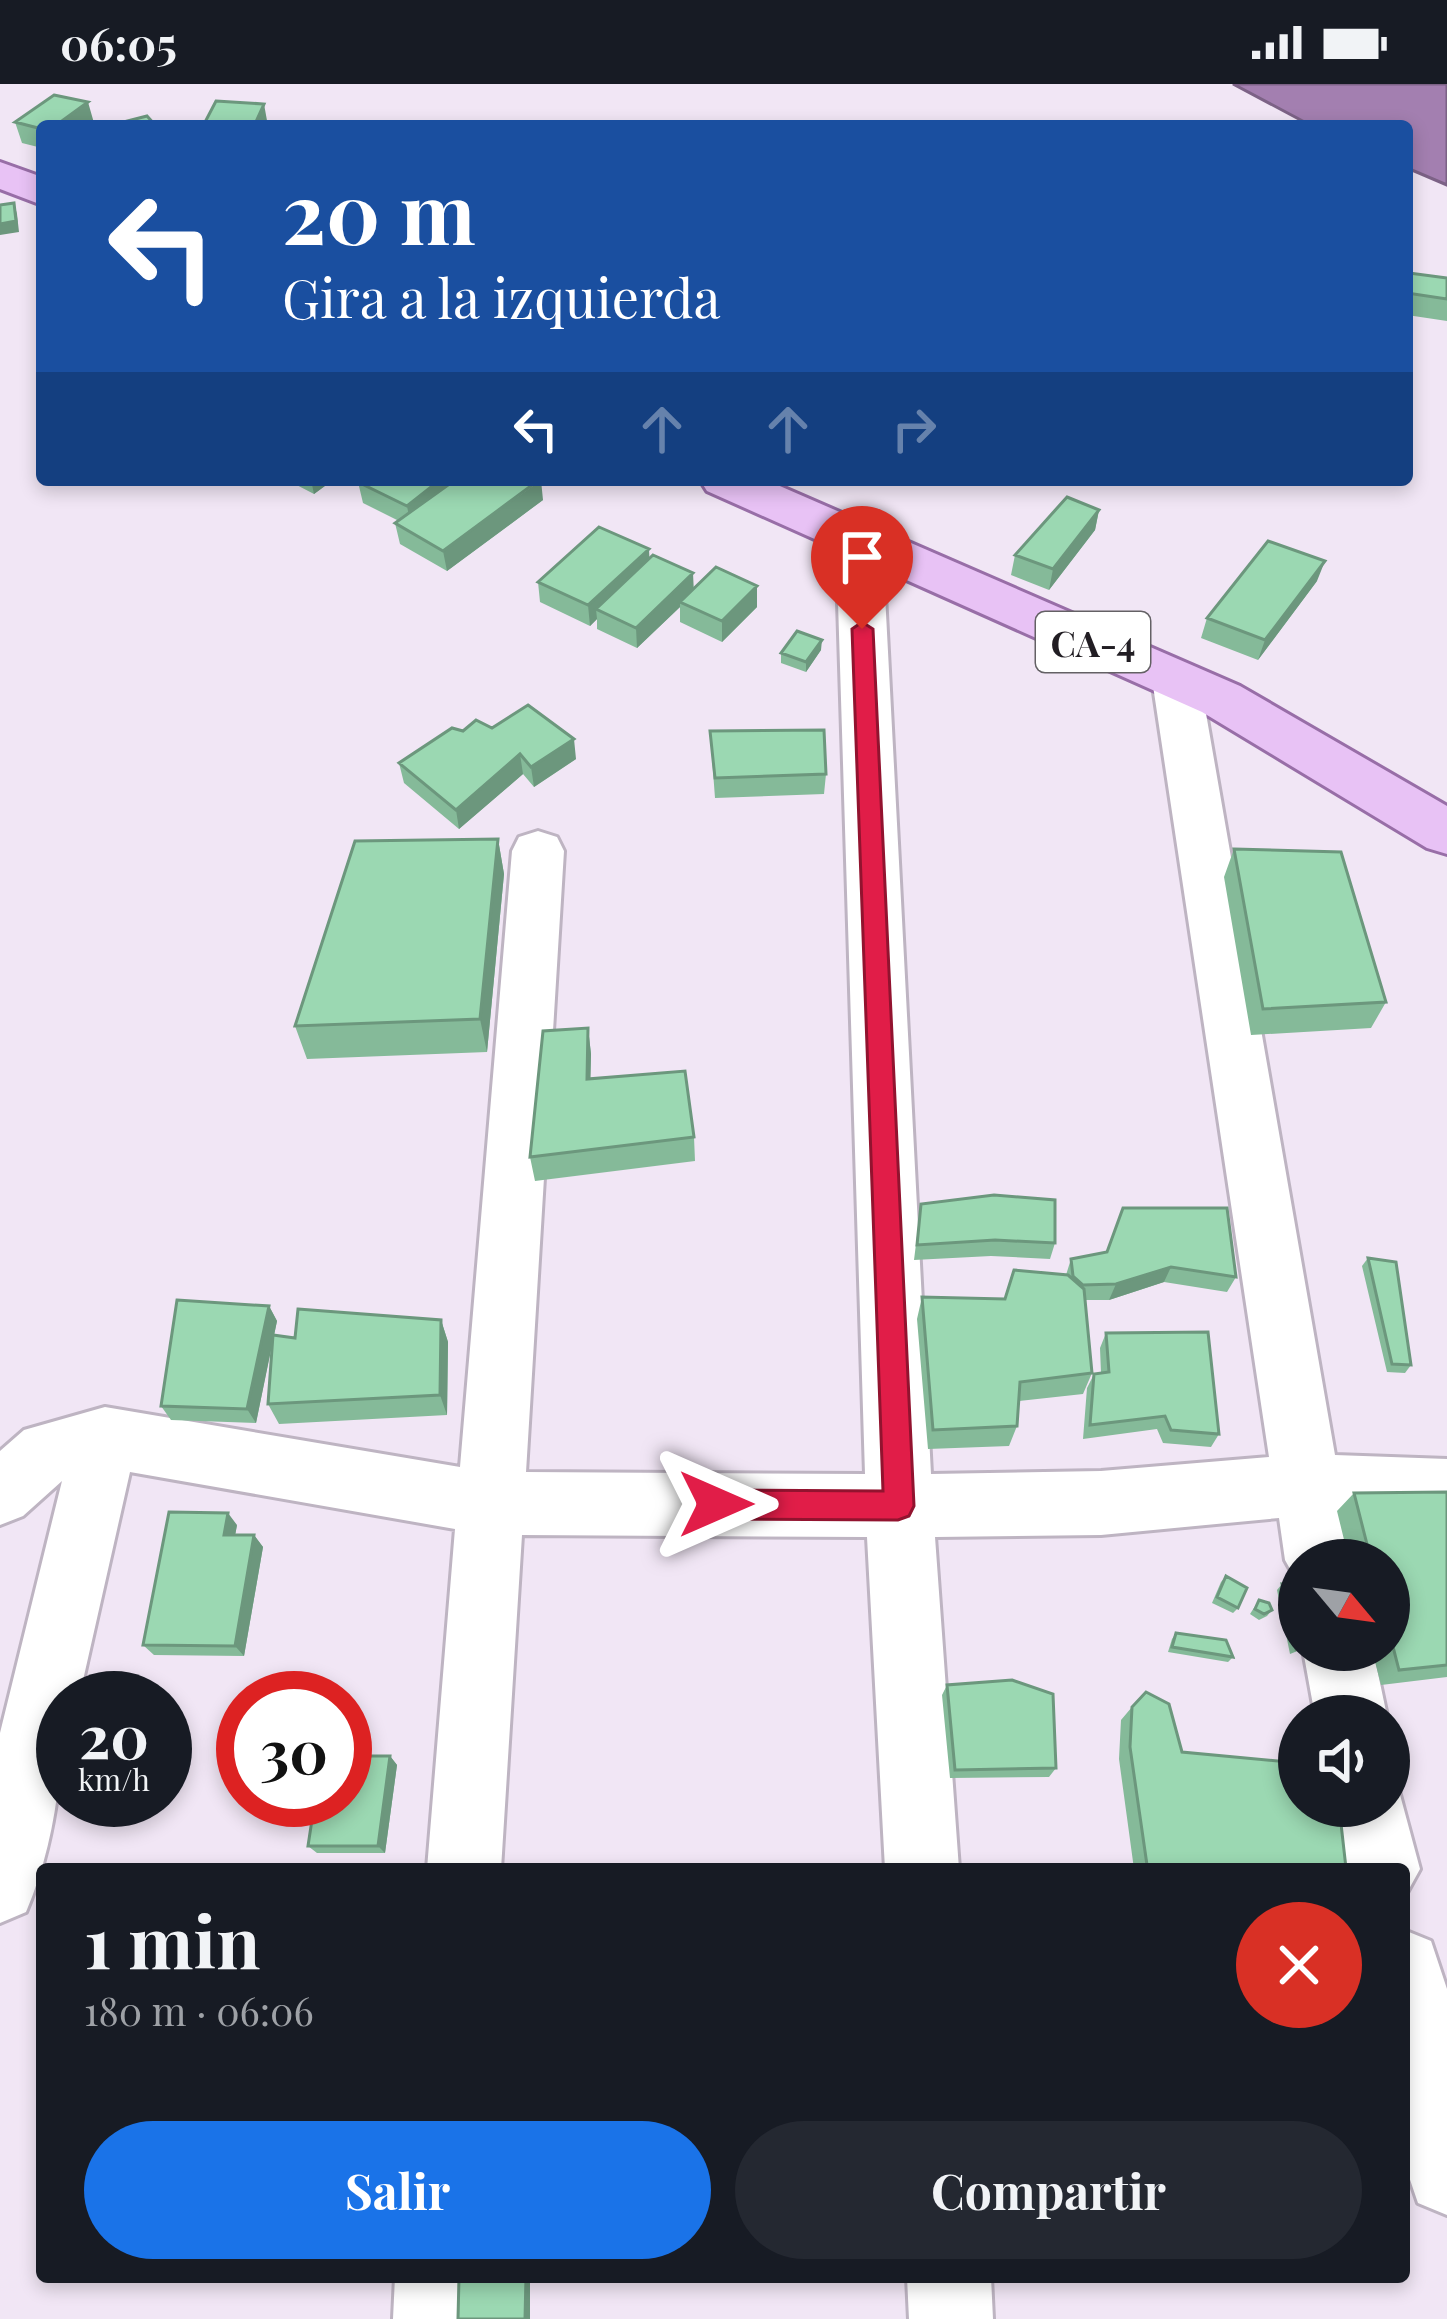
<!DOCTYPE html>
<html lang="es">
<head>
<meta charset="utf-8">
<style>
	body { margin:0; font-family:"Playfair Display",serif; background:#242831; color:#f1f3f6; height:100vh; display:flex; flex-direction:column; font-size:45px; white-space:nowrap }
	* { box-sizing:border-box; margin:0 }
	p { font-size:39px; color:#9ea1a6 }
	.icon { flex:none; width:66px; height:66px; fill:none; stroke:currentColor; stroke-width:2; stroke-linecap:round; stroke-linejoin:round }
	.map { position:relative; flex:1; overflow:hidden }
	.panel { position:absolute; left:36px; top:1779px; width:1374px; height:420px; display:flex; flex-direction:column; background:#171b24; border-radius:12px; box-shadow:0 6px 18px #0003 }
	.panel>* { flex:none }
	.top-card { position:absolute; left:36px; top:36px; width:1377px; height:366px; border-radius:12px; box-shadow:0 6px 18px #0003; background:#1a4fa0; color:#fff; overflow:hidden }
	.needle { width:78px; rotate:119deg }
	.controls { position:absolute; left:1278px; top:1455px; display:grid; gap:24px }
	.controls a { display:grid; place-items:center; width:132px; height:132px; border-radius:50%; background:#171b24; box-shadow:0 6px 18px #0003; font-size:60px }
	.speed { position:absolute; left:36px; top:1587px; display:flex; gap:24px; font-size:60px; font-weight:700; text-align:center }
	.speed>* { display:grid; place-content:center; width:156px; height:156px; border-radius:50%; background:#171b24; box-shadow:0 6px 18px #0003; line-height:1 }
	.speed small { font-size:30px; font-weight:400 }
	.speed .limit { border:18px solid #d22; background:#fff; color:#111 }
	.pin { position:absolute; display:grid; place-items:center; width:102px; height:102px; color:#fff; margin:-123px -51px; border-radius:50% 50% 50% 0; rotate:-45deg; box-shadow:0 0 12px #0007 }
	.pin .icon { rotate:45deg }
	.me { position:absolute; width:132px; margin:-66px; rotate:90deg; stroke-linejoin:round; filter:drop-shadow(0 0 9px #0008) }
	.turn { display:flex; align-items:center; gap:42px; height:252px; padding:0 48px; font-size:54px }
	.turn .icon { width:156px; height:156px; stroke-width:2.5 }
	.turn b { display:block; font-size:84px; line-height:102px }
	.lanes { display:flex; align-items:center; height:114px; padding:0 48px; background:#0003; justify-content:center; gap:60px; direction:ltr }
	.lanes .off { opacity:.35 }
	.round { display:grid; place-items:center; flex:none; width:126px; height:126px; border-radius:63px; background:#242831 }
	.summary { display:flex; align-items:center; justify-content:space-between; height:204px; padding:0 48px }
	h1 { font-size:72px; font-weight:700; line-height:90px }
	.cta { display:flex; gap:24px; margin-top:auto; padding:24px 48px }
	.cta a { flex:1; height:138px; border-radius:72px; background:#1a73e8; color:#fff; font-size:48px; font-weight:700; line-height:138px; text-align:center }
	.cta a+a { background:#242831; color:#f1f3f6 }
	.status { display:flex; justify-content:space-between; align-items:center; height:84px; padding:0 60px; background:#171b24; direction:ltr }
	.status svg { height:33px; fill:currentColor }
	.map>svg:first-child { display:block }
	.water { fill:#a37fb0; stroke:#7c6286; stroke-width:3 }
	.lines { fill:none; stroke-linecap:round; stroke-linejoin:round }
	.minor-casing { stroke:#beb4c2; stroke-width:6 }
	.primary-casing { stroke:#986ea7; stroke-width:6 }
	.minor { fill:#fff; fill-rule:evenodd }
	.primary { fill:#e8c2f5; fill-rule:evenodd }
	.wall { fill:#85ba99 }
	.shaded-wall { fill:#6c977d }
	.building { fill:#9bd8b2; stroke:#6c977d; stroke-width:3 }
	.route { fill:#e11d48; stroke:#92132f; stroke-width:3 }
	.labels { text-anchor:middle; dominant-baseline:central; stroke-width:9; stroke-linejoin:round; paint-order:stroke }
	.shield { fill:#fff; stroke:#646165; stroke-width:3 }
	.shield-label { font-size:36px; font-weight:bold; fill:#211d23 }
</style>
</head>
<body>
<div class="status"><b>06:05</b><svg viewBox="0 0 49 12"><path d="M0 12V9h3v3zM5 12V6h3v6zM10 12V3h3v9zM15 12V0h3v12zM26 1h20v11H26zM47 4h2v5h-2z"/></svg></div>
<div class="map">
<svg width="1447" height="2235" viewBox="0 0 1447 2235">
	<rect width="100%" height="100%" fill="#f1e6f5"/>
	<path class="water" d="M1233,0h214v101l-40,-17v-42h-95z"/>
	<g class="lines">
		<g class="minor-casing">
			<path id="minor" d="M859,438l16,5 7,10 49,937 170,-3 168,-14 -117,-778 7,-12 17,-5 17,5 7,12 135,776 112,4v62l-101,-3 7,42h-54v25l-14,-25 -6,-42 -178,17 -166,2 24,332h-74l-18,-332 -345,-2 -21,334h-74l28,-340 -325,-57 -51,226h-16c0,73 -8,146 -37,214l-26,11v-190l62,-252 -39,35 -23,9v-74l24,-21 81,-23 355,60 52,-616 7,-14 19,-6 19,6 7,14 -38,621 339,2 -29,-937 7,-10z
				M1303,1566h70l14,66h-72z
				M1389,1693l7,3 24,89 -16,29v-29h-58l-13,-63h56z
				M1404,1846l27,11 16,48v226l-29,-12 -14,-41z
				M395,2193h84l-2,42h-84z
				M907,2193h84l2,42h-84z"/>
		</g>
		<g class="primary-casing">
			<path id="primary" d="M0,78l42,15v28l-42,-16z
				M700,396h66l474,206 207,120v48l-20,-6 -225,-136 -495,-221z"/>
		</g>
		<use href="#minor" class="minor"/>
		<use href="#primary" class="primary"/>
	</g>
	<path class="wall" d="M15,38l79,1 -4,3h-48v22l-20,-5z
		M1407,194h40v43l-40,-6z
		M287,396h46l-19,14z
		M358,398l185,18 -96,71 -47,-27 -5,-21 4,-2 -36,-18z
		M1099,426l-4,20 -46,60 -38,-15 4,-20z
		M649,474l44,15v16l64,18 -35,35 -42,-20v-15l-43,41 -40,-19v-10l-7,7 -50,-24 -2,-20z
		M1317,497l-59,79 -57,-22 6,-20z
		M821,566l-15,22 -25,-9v-10z
		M492,644l84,31 -42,28 -11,-13 -64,55 -55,-46 -5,-20 64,-32z
		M710,647l116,43 -2,20 -109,4z
		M498,755l6,35 -17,178 -180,7 -12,-33z
		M1234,765l152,153 -15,26 -120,7 -27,-158z
		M588,944l3,26 -1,25 104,58 1,24 -160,20 -5,-24z
		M921,1120l134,39 -5,16 -59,-3 -77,4z
		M1106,1168l130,25 -9,15 -63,-10 -55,18h-24l7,73 -9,21 -64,7 -2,25 -8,20 -81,3 -11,-130 5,-22 83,2 61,-24 5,-16z
		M1368,1174l43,107 -6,8 -18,-1 -25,-106z
		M269,1222l8,15 -3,14 21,3 146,-18 7,22 -1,73 -168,9 -11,-20 5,-65 -17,84 -85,-3 -10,-14z
		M1106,1249l113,101 -8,13 -48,-4 -6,-14 -74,10 4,-51 7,-14 7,-1 -1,-25z
		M1447,1408v185l-66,8 -9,-35h17v-90h-40l-12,-49 17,-18z
		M237,1441l-2,10h19l9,12 -19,109 -90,-1 -11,-10z
		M1226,1492l12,32 -5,5 -21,-10 9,-21z
		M1282,1500l18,66 -10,4 -13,-64z
		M1259,1516l13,10 -5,6 -8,4 -9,-6z
		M1176,1549l57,24 -5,5 -60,-10 4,-13z
		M947,1601l109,83 -7,9 -99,1 -8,-83z
		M1132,1623l50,45 164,116 -212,1 -15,-110 2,-39z
		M390,1672l7,9 -12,88h-68l-9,-7z"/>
	<path class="shaded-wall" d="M88,18l6,21 -4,3h-35z
		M264,20l4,22h-14z
		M14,119l3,11 2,18 -19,3v-11z
		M311,396h22l-19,14z
		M440,396h30l-59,47 -4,-21z
		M541,396l2,20 -96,71 -4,-20z
		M1099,426l-4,20 -46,60 4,-21z
		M649,465l1,21 -54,39 1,10 -7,7 -2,-21z
		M1325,477l-8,20 -59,79 7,-20z
		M693,489l1,21 -14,8v5l-43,41 -1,-20z
		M757,502v21l-35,35v-21z
		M822,556l-1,10 -15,22v-10z
		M574,655l2,20 -42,28 -3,-20z
		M520,670l3,20 -64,55 -3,-19z
		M498,755l6,35 -17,178 -7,-33z
		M588,944l3,26 -1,50 -3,-25z
		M1171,1183l-7,15 -55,18 7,-16z
		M269,1222l8,15 -21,102 -9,-14z
		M441,1236l7,22 -1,73 -7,-20z
		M228,1429l9,12 -4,22 -9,-12z
		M254,1451l9,12 -19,109 -9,-10z
		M390,1672l7,9 -12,88 -7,-7z
		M526,2193h4v42h-5z"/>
	<path class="building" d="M54,11l34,7 -33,24h-13v3l-27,-7z
		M216,17l48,3 -10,22h-51z
		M147,32l9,10h-48z
		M14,119l2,18 -16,3v-19z
		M1409,189l38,5v21l-40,-6z
		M361,396h79l-33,26 -49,-24z
		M455,396h84l-96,71 -48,-28z
		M1067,413l32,13 -46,59 -38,-14z
		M599,443l50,22 -61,56 -50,-23z
		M1268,457l57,20 -60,79 -58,-22z
		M653,471l40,18 -57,55 -40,-19z
		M716,483l41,19 -35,35 -42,-19z
		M797,547l25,9 -16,22 -25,-9z
		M528,621l46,34 -43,28 -11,-13 -64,56 -57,-47 53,-35 11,3 13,-11 16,8z
		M824,646l2,44 -111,4 -5,-47z
		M498,755l-18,180 -185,7 60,-185z
		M1234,765l107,3 45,150 -123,7z
		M588,944l-1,51 98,-8 9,66 -164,20 13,-126z
		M994,1111l61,5v43l-60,-3 -78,5 4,-41z
		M1123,1124h104l9,69 -65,-10 -55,17 -33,1 -10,-9 -2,-17 36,-7z
		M1368,1174l28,4 15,103 -19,-1z
		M1014,1186l54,5 16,14 8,84 -72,9 -3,44 -84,4 -11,-133 83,2z
		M177,1216l92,6 -22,103 -86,-3z
		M298,1225l143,11 -1,75 -172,9 5,-69 22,3z
		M1208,1248l11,102 -48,-4 -6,-14 -75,9 4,-51 15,-2 -3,-39z
		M1447,1408v173l-48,5 -10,-39v-71h-18l-17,-67z
		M169,1428l59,1 -4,22h30l-19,111 -92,-1z
		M1226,1492l21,12 -9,20 -21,-11z
		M1282,1500l17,2v61l-3,2z
		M1259,1516l10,3 3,7 -8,4 -9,-5z
		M1176,1549l50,7 7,17 -61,-10z
		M1012,1596l41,14 3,74 -101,2 -8,-85z
		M1146,1608l23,12 13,48 117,11v43h40l7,62 -199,-3 -17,-118 2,-40z
		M345,1672h45l-12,90h-70l7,-46h30z
		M459,2193h67l-1,42h-67z"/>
	<path class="route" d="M862,538l11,7 41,877 -5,10 -11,4 -182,-1 -11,-4 -4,-11 4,-10 11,-4 167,1 -31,-862z"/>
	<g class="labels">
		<rect class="shield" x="1036" y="528" width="114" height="60" rx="9"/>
		<g class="shield-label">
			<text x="1093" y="558">CA-4</text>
		</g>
	</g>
</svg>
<div class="controls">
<a><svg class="needle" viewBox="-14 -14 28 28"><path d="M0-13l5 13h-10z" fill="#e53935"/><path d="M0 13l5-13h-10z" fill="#9ea1a6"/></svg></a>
<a><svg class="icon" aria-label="sound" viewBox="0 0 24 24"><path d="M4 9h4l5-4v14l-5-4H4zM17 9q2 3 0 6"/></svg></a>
</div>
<div class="speed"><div>20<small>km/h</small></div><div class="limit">30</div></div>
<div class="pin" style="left:862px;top:545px;background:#d93025"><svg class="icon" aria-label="arrive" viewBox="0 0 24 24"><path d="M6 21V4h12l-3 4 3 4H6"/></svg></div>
<svg class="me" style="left:716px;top:1420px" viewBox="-20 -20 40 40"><path d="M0-17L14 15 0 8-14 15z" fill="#e11d48" stroke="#fff" stroke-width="4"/></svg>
<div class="top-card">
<div class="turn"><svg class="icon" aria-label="left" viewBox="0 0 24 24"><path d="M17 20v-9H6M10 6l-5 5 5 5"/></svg><div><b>20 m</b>Gira a la izquierda</div></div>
<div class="lanes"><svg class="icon" aria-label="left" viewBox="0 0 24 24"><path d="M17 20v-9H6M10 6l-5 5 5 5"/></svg><svg class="icon off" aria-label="ahead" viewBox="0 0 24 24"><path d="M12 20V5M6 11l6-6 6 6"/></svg><svg class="icon off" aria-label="ahead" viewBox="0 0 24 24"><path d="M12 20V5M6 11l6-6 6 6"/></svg><svg class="icon off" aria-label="right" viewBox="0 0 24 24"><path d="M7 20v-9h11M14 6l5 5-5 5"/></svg></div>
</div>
<section class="panel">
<div class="summary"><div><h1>1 min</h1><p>180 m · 06:06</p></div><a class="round" style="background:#d93025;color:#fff"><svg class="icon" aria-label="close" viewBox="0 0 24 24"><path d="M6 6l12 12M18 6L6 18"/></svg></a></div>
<div class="cta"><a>Salir</a><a>Compartir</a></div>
</section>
</div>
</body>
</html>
